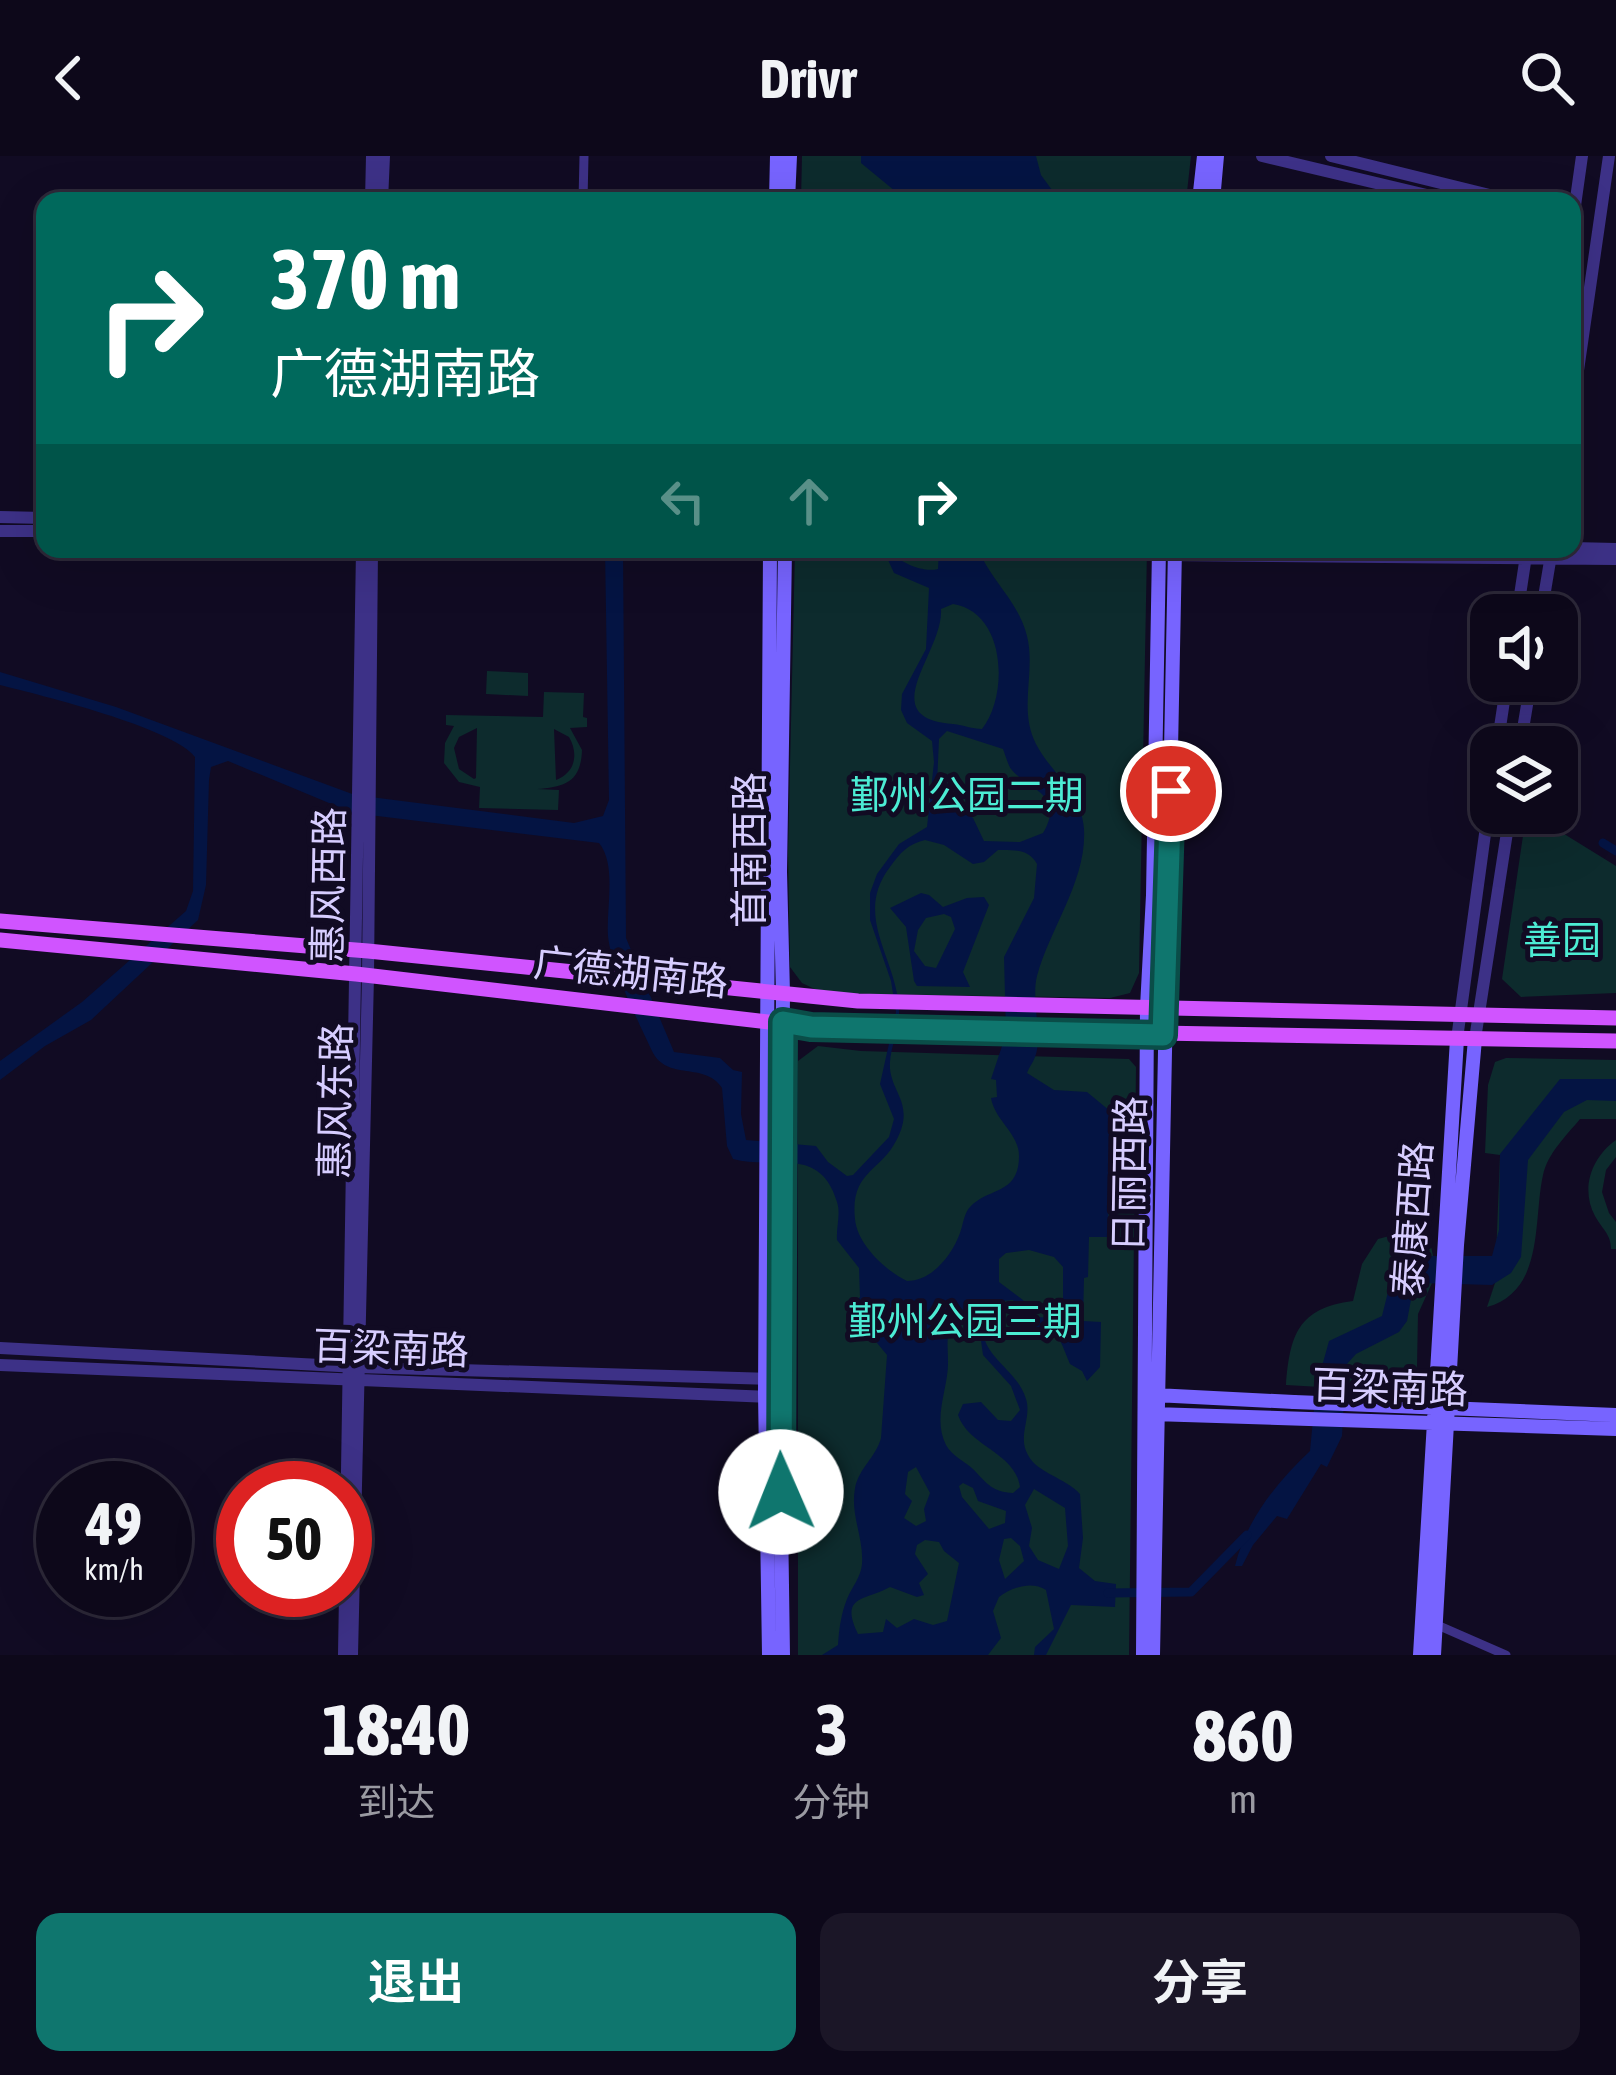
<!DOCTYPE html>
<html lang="zh">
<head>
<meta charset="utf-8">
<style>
	body { margin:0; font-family:"Asap Condensed","Noto Sans SC",sans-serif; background:#1b1627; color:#f1f3f6; height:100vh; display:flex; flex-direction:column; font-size:45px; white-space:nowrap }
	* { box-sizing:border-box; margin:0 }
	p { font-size:39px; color:#9a9aa2 }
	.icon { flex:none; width:66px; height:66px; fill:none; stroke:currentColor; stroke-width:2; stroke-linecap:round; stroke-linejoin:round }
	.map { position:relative; height:1499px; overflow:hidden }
	.panel { display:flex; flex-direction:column; background:#0d081a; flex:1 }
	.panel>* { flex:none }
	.hud { position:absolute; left:36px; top:36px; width:1545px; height:366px; border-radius:24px; box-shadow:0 12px 48px #0002,0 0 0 3px #2d2939; background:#00695c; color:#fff; overflow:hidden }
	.buttons { position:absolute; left:1470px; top:438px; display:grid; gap:24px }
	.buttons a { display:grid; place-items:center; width:108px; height:108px; border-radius:24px; background:#0d081a; box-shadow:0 12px 48px #0002,0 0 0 3px #2d2939; font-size:60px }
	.speed { position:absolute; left:36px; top:1305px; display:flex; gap:24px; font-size:60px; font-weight:700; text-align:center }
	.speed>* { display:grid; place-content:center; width:156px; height:156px; border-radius:50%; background:#0d081a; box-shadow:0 12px 48px #0002,0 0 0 3px #2d2939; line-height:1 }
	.speed small { font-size:30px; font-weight:400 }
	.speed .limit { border:18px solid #d22; background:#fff; color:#111 }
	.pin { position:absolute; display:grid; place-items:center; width:102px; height:102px; color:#fff; margin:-51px; border:6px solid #fff; border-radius:50%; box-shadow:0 3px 12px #0007 }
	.me { position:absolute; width:132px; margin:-66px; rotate:359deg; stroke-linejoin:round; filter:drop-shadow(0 0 9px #0008) }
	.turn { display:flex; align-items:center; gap:42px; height:252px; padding:0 36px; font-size:54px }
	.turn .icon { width:156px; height:156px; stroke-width:2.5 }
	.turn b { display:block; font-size:84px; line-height:102px }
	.lanes { display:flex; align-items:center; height:114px; padding:0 36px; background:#0003; justify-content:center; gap:60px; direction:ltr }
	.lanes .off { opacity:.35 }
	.eta { display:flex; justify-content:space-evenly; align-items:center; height:204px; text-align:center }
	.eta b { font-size:72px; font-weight:700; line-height:84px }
	.button { display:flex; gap:24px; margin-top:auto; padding:24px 36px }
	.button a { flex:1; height:138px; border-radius:24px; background:#0f766e; color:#fff; font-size:48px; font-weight:700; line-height:138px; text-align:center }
	.button a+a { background:#1b1627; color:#f1f3f6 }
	header { display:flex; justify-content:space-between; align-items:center; height:156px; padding:0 36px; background:#0d081a; font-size:54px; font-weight:700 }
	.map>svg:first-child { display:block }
	.green { fill:#0d2b2d; fill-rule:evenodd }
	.water { fill:#041443; fill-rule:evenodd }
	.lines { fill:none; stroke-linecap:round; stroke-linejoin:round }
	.canal { stroke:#041443; stroke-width:9 }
	.minor { stroke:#3d3187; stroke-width:9 }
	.tertiary { stroke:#3d3187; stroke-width:12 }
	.secondary { stroke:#7764ff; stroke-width:14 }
	.primary { stroke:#d054ff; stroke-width:15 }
	.secondary-bridge { stroke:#7764ff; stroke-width:14 }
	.route-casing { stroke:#0a4d48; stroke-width:30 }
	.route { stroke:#0f766e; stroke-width:21 }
	.labels { text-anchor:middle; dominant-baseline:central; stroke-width:10; stroke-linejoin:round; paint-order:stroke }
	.park-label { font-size:39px; fill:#4cecd4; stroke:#110b23 }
	.street-label { font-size:39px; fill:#d7cdff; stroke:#110b23 }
</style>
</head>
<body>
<header><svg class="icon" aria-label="back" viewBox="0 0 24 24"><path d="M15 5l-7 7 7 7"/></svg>Drivr<svg class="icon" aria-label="search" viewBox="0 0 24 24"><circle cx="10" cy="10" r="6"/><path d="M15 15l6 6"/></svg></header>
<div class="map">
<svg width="1616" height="1499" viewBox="0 0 1616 1499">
	<rect width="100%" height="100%" fill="#110b23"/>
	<path class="green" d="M802,0h389l-5,45h-385z
		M795,393h352l-8,424 -9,20 -20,5 -287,-5 -21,-10 -12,-16 -2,-114z
		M487,515l41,2v23l-42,-2z
		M544,536l40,1 -1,24 4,1v9l-17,1 12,22c-1,32 -17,37 -45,39l22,1 -1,20 -79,-2 1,-21 -21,-5 -15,-19 1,-20 9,-17 -8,-1v-10l97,2zM477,572l-1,50 -2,1 -15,-10 -5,-21 5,-11zM554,573l15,8c10,17 6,36 -13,43z
		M1525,666l23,2 68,42v127l-95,4 -19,-18z
		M818,890l43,5 268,8 7,8 -7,588h-331v-594z
		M1506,902l110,2v59h-36c-14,17 -32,34 -37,56 -10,45 2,116 -56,132l8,-24 5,-128 -15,-2 3,-68 7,-23z
		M1616,984v17l-10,13 -4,22 7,21 7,9v27h-5c0,-15 -9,-20 -16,-33 -15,-28 -3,-59 21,-76z
		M1427,1070l6,30 -1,27 -14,31 -1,52 -8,18 -20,7 -103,-6c4,-50 12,-77 67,-84l9,-37 16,-25z"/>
	<path class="water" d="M861,0h175l5,19 19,26h-120l-4,-5 -8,5h-35l2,-10 -34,-28z
		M605,393h18l3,389 48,114 46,6 13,12 9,2 -1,42 5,26 70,6 12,16 19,14 6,-1 36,-38 5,-18 -14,-35 16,-72 -5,-31 -21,-61v-27l7,-19 22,-30 28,-17 7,-65 -2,-21 -25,-18 -6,-13 1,-16 24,-45 3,-61 -35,-15 -11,-24h6c8,13 34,24 49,20l1,-20h39c13,32 41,53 49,87 9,36 -9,73 9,108 15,29 46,49 48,85 3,51 -34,99 -47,147 -6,22 6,62 -2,81 -2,6 -6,10 -8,16l27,17 33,2 23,19 -2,126h-19l-1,40 -4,1 -1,43 18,1 -1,45 -13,14 -5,-10 -12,-7c-13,-32 -8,-26 -39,-37l-18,-27 -19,2c-34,48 22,61 32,97 6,19 -9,37 2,56 9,18 38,23 52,39l3,44 -4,30 16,13 21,3 -1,23 -44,-2 -25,50h-12l1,-8 19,-18 -8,-39c-14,-9 -34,-3 -47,7l-6,14 8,27 -13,17h-166l16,-10c1,-16 3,-31 9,-46 5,-12 14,-22 15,-35 2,-26 -12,-49 -7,-76 4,-20 21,-31 26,-50l6,-83 -34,-41 1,-11 6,-6 -1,-29 -22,-28c-1,-13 4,-26 0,-38 -17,-57 -62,-32 -104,-43l-6,-13 -5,-58c-17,-27 -55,-6 -70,-37 -14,-30 -41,-84 -44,-115 -2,-28 9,-71 -9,-93l-246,-30 -125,-52 -17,6 -2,13 -3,105 -8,35 -107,100 -46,26 -45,34v-19l82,-59 104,-91 7,-20 2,-134c-21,-29 -155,-62 -195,-72v-13l116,35 239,88 219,28 29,-7 6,-16zM953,448c53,8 56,91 29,125 -10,0 -18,-4 -29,-5 -81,-6 -9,-72 -12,-115zM947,575l56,18c2,5 5,16 8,20 17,21 55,25 32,64l-23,9 -36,-1 -11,-23 -36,-34 2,-45zM925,684l19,5 29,19 11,-2 14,-12c16,0 31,-1 39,14l-3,34 -30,59 2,77 -15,45 5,1 1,17 -6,1c4,23 28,35 28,58 0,39 -30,31 -49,51 -6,6 -7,18 -10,26 -8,22 -28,48 -53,48 -21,-10 -50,-37 -52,-62 -5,-47 25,-47 41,-78 21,-39 -8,-49 -6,-79 1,-15 8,-30 9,-46 2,-54 -48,-98 -9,-149 10,-14 18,-23 35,-27zM1029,1094l25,7 9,10v44l-8,7 -20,-1 -12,-17 -24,-18v-23l7,-6zM960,1163l19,7 4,29 28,31 9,24 -9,11 -13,-1 -17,-18 -18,2 -5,11c11,32 57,37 62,72l-7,6c-20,-1 -26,-9 -39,-23 -8,-8 -22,-14 -28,-25 -14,-27 3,-58 2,-84 0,-17 -4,-31 12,-42zM916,1311l14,26 -6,16 2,12 -10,5 -12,-8 8,-17 -7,-7 3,-22zM963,1327l10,5 5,13 28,10 -1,12 -16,6 -27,-32 -3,-11zM1034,1333l31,19 3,38 -9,23 -21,-9 -9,-14 3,-18 -7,-23zM1011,1382l9,8 4,15 -19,18 -6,-19 5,-21zM925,1384l14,2 5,9 15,12 -12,58 -14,4 -19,-6 -17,9 -11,-9 -3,13 -25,2c-19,-39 7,-33 32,-47l27,10 7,-2 -5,-12 9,-9 -13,-20 2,-9z
		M921,737l8,2 14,12 24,-9 17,-1 5,8 -26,67 7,15 -53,-1 -3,-5 -8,-54 -16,-19zM944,758l7,3 4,12 -19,39 -11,-2 -11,-15 4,-21 8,-12z
		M1560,923h56v22l-29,-1 -23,12 -36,48 -7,97 -10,16 -19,12 -72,-2 -7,6 -6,32 -8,11 -43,22 -10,11 -4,71 -15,31 -6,-3 -34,55 -10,-3 -24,29 -11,21h-7c11,-46 42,-84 75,-115l6,-63 13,-47 53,-25 12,-48 12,-8 27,-4h59l7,-26 1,-76z"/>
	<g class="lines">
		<path class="canal" d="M1603,687l13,8
			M1108,1437l83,-1 56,-57"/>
		<path class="minor" d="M583,45l1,-45
			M1435,1468l71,31"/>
		<path class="tertiary" d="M1262,0l190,45
			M1331,0l183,45
			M371,45l1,-45
			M382,45l2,-45
			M1572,71l10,-71
			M1572,256l37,-256
			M0,361l45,1
			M0,375h45
			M1572,392l44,1
			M1166,399l450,4
			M1517,459l10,-66
			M1541,459l11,-66
			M1497,591l10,-66
			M1520,591l11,-66
			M1457,883l34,-249
			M1475,883l35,-226
			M0,1192l358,19 414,12
			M0,1209l772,32
			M344,1499l18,-1106
			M352,1499l16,-679 4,-427"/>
		<path class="secondary" d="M776,45l1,-45
			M788,45l2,-45
			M1199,45l5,-45
			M1213,45l4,-45
			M1155,1239l139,7
			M1345,1248l271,11
			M1153,1258l463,15
			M769,1499l-4,-262 5,-844
			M783,1499l-4,-276 4,-385 -3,-122 5,-323
			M1143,1499l4,-648 6,-112 6,-346
			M1153,1499l22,-1106
			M1420,1499l37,-616
			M1434,1499l23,-410 18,-206"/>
		<path class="primary" d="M0,765l368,30 490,50 758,17
			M0,784l356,34 455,53 805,14"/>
		<path class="secondary-bridge" d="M1294,1246l51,2"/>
	</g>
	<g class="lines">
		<g class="route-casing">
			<path id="route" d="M781,1336l2,-470 28,5 352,8 8,-244"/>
		</g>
		<use href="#route" class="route"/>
	</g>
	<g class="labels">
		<g class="park-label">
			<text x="967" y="639">鄞州公园二期</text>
			<text x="1562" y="784">善园</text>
			<text x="965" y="1165">鄞州公园三期</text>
		</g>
		<g class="street-label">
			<text transform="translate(749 694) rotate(-90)">首南西路</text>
			<text transform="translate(328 729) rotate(-89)">惠风西路</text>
			<text transform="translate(631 816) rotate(6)">广德湖南路</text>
			<text transform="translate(335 945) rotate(-89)">惠风东路</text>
			<text transform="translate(1129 1018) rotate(-89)">日丽西路</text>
			<text transform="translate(1412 1063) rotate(-86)">泰康西路</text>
			<text transform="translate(391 1192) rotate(2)">百梁南路</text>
			<text transform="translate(1390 1231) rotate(2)">百梁南路</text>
		</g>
	</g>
</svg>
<div class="buttons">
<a><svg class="icon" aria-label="sound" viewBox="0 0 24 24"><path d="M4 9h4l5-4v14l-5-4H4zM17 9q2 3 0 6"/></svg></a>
<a><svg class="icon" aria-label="layers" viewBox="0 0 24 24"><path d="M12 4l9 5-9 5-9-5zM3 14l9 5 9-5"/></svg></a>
</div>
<div class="speed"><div>49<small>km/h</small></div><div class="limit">50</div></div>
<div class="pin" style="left:1171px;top:635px;background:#d93025"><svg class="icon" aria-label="arrive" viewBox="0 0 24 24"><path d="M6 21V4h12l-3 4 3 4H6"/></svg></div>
<svg class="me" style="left:781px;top:1336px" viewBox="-20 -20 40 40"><circle r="19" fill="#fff"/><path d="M0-13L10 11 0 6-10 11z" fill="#0f766e"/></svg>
<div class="hud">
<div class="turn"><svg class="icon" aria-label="right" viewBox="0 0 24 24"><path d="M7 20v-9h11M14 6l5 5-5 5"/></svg><div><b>370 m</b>广德湖南路</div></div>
<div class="lanes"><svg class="icon off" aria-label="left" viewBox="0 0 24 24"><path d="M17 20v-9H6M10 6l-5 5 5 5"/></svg><svg class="icon off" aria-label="ahead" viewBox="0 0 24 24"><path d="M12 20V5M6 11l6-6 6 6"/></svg><svg class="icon" aria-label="right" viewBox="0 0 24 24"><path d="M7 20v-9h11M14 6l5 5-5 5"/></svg></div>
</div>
</div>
<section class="panel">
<div class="eta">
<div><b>18:40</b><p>到达</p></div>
<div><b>3</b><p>分钟</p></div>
<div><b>860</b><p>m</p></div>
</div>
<div class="button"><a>退出</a><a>分享</a></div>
</section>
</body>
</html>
